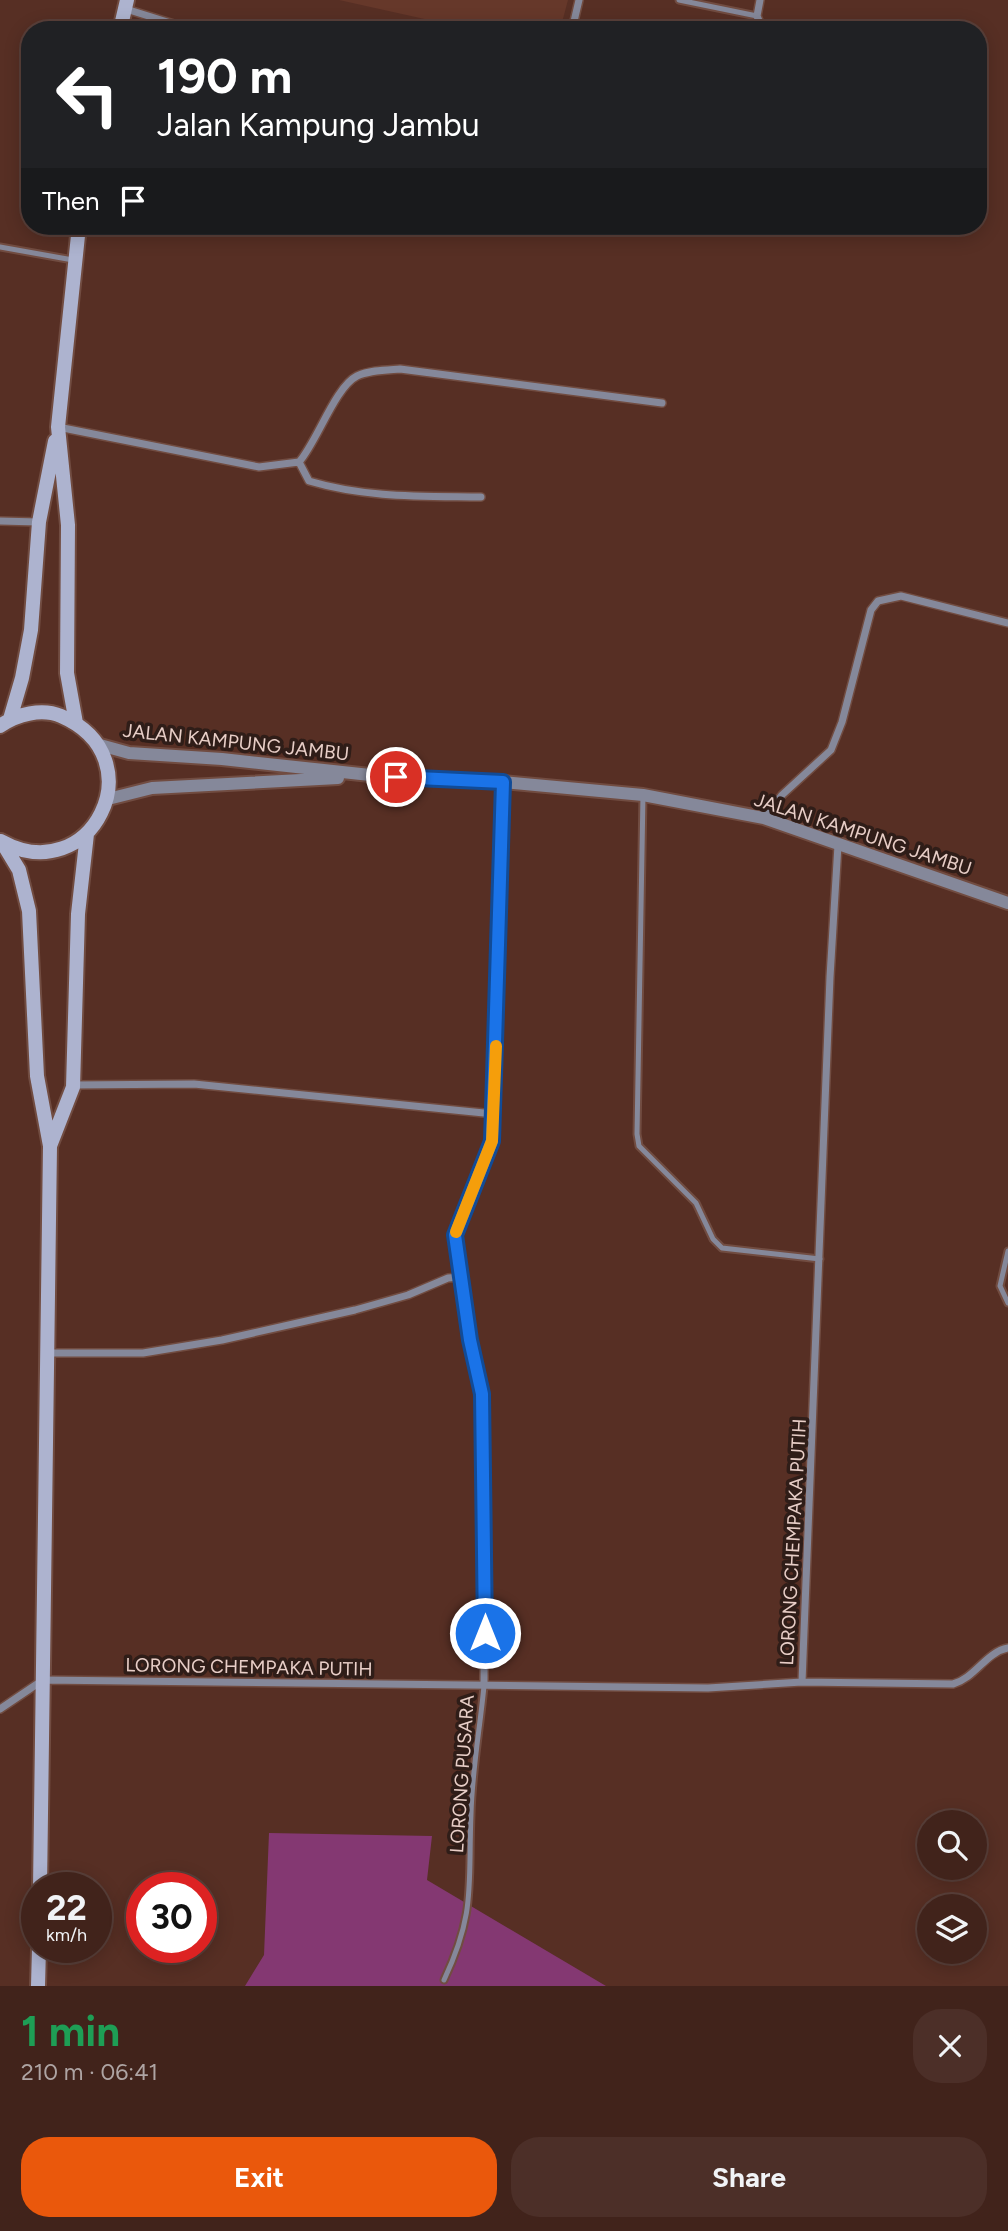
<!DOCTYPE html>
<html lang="en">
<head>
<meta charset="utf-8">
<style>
	body { margin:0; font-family:Figtree,sans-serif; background:#4c2f28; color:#f1f3f6; height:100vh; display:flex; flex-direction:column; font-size:26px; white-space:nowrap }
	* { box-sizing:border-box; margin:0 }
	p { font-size:23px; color:#aea4a3 }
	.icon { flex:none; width:38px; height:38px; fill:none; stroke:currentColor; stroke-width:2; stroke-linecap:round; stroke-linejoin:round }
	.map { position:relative; height:1986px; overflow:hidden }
	.panel { display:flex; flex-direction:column; background:#41231b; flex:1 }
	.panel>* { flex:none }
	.top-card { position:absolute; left:21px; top:21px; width:966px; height:214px; border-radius:28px; box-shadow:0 4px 18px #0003,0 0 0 2px #5a403a; background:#202124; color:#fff; overflow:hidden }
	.fabs { position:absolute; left:917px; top:1810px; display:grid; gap:14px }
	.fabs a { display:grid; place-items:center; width:70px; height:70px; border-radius:50%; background:#41231b; box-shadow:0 4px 18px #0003,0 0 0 2px #5a403a; font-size:35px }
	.speed { position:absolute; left:21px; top:1872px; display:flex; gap:14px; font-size:35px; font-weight:700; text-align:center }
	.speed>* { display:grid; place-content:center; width:91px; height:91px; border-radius:50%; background:#41231b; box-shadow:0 4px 18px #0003,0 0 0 2px #5a403a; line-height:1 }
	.speed small { font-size:18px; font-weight:400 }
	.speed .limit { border:10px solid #d22; background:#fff; color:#111 }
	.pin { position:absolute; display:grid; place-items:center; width:60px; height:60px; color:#fff; margin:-30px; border:4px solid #fff; border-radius:50%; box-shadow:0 2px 7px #0007 }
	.me { position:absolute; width:77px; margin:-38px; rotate:0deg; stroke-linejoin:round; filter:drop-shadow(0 0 5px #0008) }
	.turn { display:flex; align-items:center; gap:24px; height:147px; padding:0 21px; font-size:32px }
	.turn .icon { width:91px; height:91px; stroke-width:2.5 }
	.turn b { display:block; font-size:49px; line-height:60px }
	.then { display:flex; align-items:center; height:66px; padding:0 21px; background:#0003; gap:14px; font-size:26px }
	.round { display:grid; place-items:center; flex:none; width:74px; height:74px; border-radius:28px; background:#4c2f28 }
	.headline { display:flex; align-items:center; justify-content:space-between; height:119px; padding:0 21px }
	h1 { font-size:42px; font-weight:700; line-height:52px; color:#1e9e55 }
	.button { display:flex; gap:14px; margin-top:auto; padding:14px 21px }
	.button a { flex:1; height:80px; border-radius:28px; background:#ea580c; color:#fff; font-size:28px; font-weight:700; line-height:80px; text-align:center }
	.button a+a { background:#4c2f28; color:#f1f3f6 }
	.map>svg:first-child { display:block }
	.built { fill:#66382a }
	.green { fill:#843872 }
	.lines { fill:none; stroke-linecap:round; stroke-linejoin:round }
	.service-casing { stroke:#714c41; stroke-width:9 }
	.minor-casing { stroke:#714c41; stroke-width:10 }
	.tertiary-casing { stroke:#714c41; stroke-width:16 }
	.secondary-casing { stroke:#714c41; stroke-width:18 }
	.service { stroke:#85889a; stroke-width:5 }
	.minor { stroke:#85889a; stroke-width:7 }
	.tertiary { stroke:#85889a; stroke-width:12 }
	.secondary { stroke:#adb3cf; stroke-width:14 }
	.route-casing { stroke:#114b97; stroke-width:18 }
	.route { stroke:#1a73e8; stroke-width:12 }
	.slow { stroke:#f59e0b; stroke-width:12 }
	.labels { text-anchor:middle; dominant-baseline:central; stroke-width:7; stroke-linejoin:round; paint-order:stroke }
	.street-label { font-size:19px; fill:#e8cec7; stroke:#2f1d18 }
</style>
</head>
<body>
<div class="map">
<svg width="1008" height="1986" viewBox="0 0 1008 1986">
	<rect width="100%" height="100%" fill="#572f24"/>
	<path class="built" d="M339,0h229l-8,30h-86z"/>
	<path class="green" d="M269,1833l163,3 -5,44 179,106h-361l19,-31z"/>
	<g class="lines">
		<g class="service-casing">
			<path id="service" d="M679,0l78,16
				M0,247l73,13
				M643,795l-6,339 2,12 57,57 17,36 9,9 98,11
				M1008,1251l-8,35 8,17
				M444,1980c32,-68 24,-95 27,-166 1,-43 9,-86 13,-128"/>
		</g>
		<g class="minor-casing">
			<path id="minor" d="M760,0l-3,16 6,14
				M126,9l67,21
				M572,30l7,-30
				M58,427l201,40 40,-5c18,-20 36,-75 58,-86 13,-6 29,-6 43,-7l262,34
				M299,462l10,19c57,17 113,15 172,16
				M0,521l38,1
				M764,818l18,-23 49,-45 11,-28 29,-112 7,-9 23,-5 107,27
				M73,1085l121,-1 300,30
				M48,1353h95l79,-13 133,-30 53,-15 40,-17 13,-1
				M802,1682l151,2c22,-6 33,-32 55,-36
				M484,1686l1,-217 -3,-75 -12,-54 -15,-105 37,-94 11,-359
				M0,1709l43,-29 665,8 94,-6 28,-705 8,-132"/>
		</g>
		<g class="tertiary-casing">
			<path id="tertiary" d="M100,745l29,8 93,6 148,16 133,7 140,13 121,23 244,85
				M108,799l44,-11 186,-10"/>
		</g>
		<g class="secondary-casing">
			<path id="secondary" d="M120,30l7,-30
				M10,719l12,-41 9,-48 8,-108 16,-81
				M76,723l-9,-50 1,-148 -10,-98 21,-201
				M0,726c17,-12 42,-18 61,-10 97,42 30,175 -60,125
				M2,842l17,28 10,41 8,165 13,70 -10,742
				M50,1146l23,-59 5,-173 9,-80
				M38,1986l1,-38"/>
		</g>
		<use href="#service" class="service"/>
		<use href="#minor" class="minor"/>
		<use href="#tertiary" class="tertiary"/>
		<use href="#secondary" class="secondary"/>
	</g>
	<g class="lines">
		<g class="route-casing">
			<path id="route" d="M396,777l107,5 -11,359 -37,94 15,105 12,54 3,239"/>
		</g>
		<use href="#route" class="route"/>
		<path class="slow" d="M456,1232l36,-91 4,-95"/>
	</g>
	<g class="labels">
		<g class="street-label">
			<text transform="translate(236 742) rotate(6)">JALAN KAMPUNG JAMBU</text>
			<text transform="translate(863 834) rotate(18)">JALAN KAMPUNG JAMBU</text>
			<text transform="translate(793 1542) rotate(-87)">LORONG CHEMPAKA PUTIH</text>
			<text transform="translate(249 1667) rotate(1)">LORONG CHEMPAKA PUTIH</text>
			<text transform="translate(462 1774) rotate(-86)">LORONG PUSARA</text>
		</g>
	</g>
</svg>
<div class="fabs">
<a><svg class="icon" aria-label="search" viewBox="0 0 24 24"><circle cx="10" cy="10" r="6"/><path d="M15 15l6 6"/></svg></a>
<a><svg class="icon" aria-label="layers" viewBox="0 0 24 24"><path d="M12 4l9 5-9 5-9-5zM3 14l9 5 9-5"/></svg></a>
</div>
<div class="speed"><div>22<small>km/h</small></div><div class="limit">30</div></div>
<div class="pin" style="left:396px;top:777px;background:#d93025"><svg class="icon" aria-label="arrive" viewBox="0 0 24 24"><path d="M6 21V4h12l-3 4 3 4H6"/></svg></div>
<svg class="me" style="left:485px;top:1633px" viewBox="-20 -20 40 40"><circle r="17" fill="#1a73e8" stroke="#fff" stroke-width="3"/><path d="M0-11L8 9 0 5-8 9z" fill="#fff"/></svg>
<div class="top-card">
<div class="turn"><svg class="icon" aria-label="left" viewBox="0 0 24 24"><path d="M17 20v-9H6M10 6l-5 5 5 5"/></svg><div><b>190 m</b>Jalan Kampung Jambu</div></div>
<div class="then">Then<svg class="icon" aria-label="arrive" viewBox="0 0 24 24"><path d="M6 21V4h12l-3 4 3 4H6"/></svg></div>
</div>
</div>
<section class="panel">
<div class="headline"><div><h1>1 min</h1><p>210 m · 06:41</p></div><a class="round"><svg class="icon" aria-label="close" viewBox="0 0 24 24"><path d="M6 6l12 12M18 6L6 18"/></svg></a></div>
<div class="button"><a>Exit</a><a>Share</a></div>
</section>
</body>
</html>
